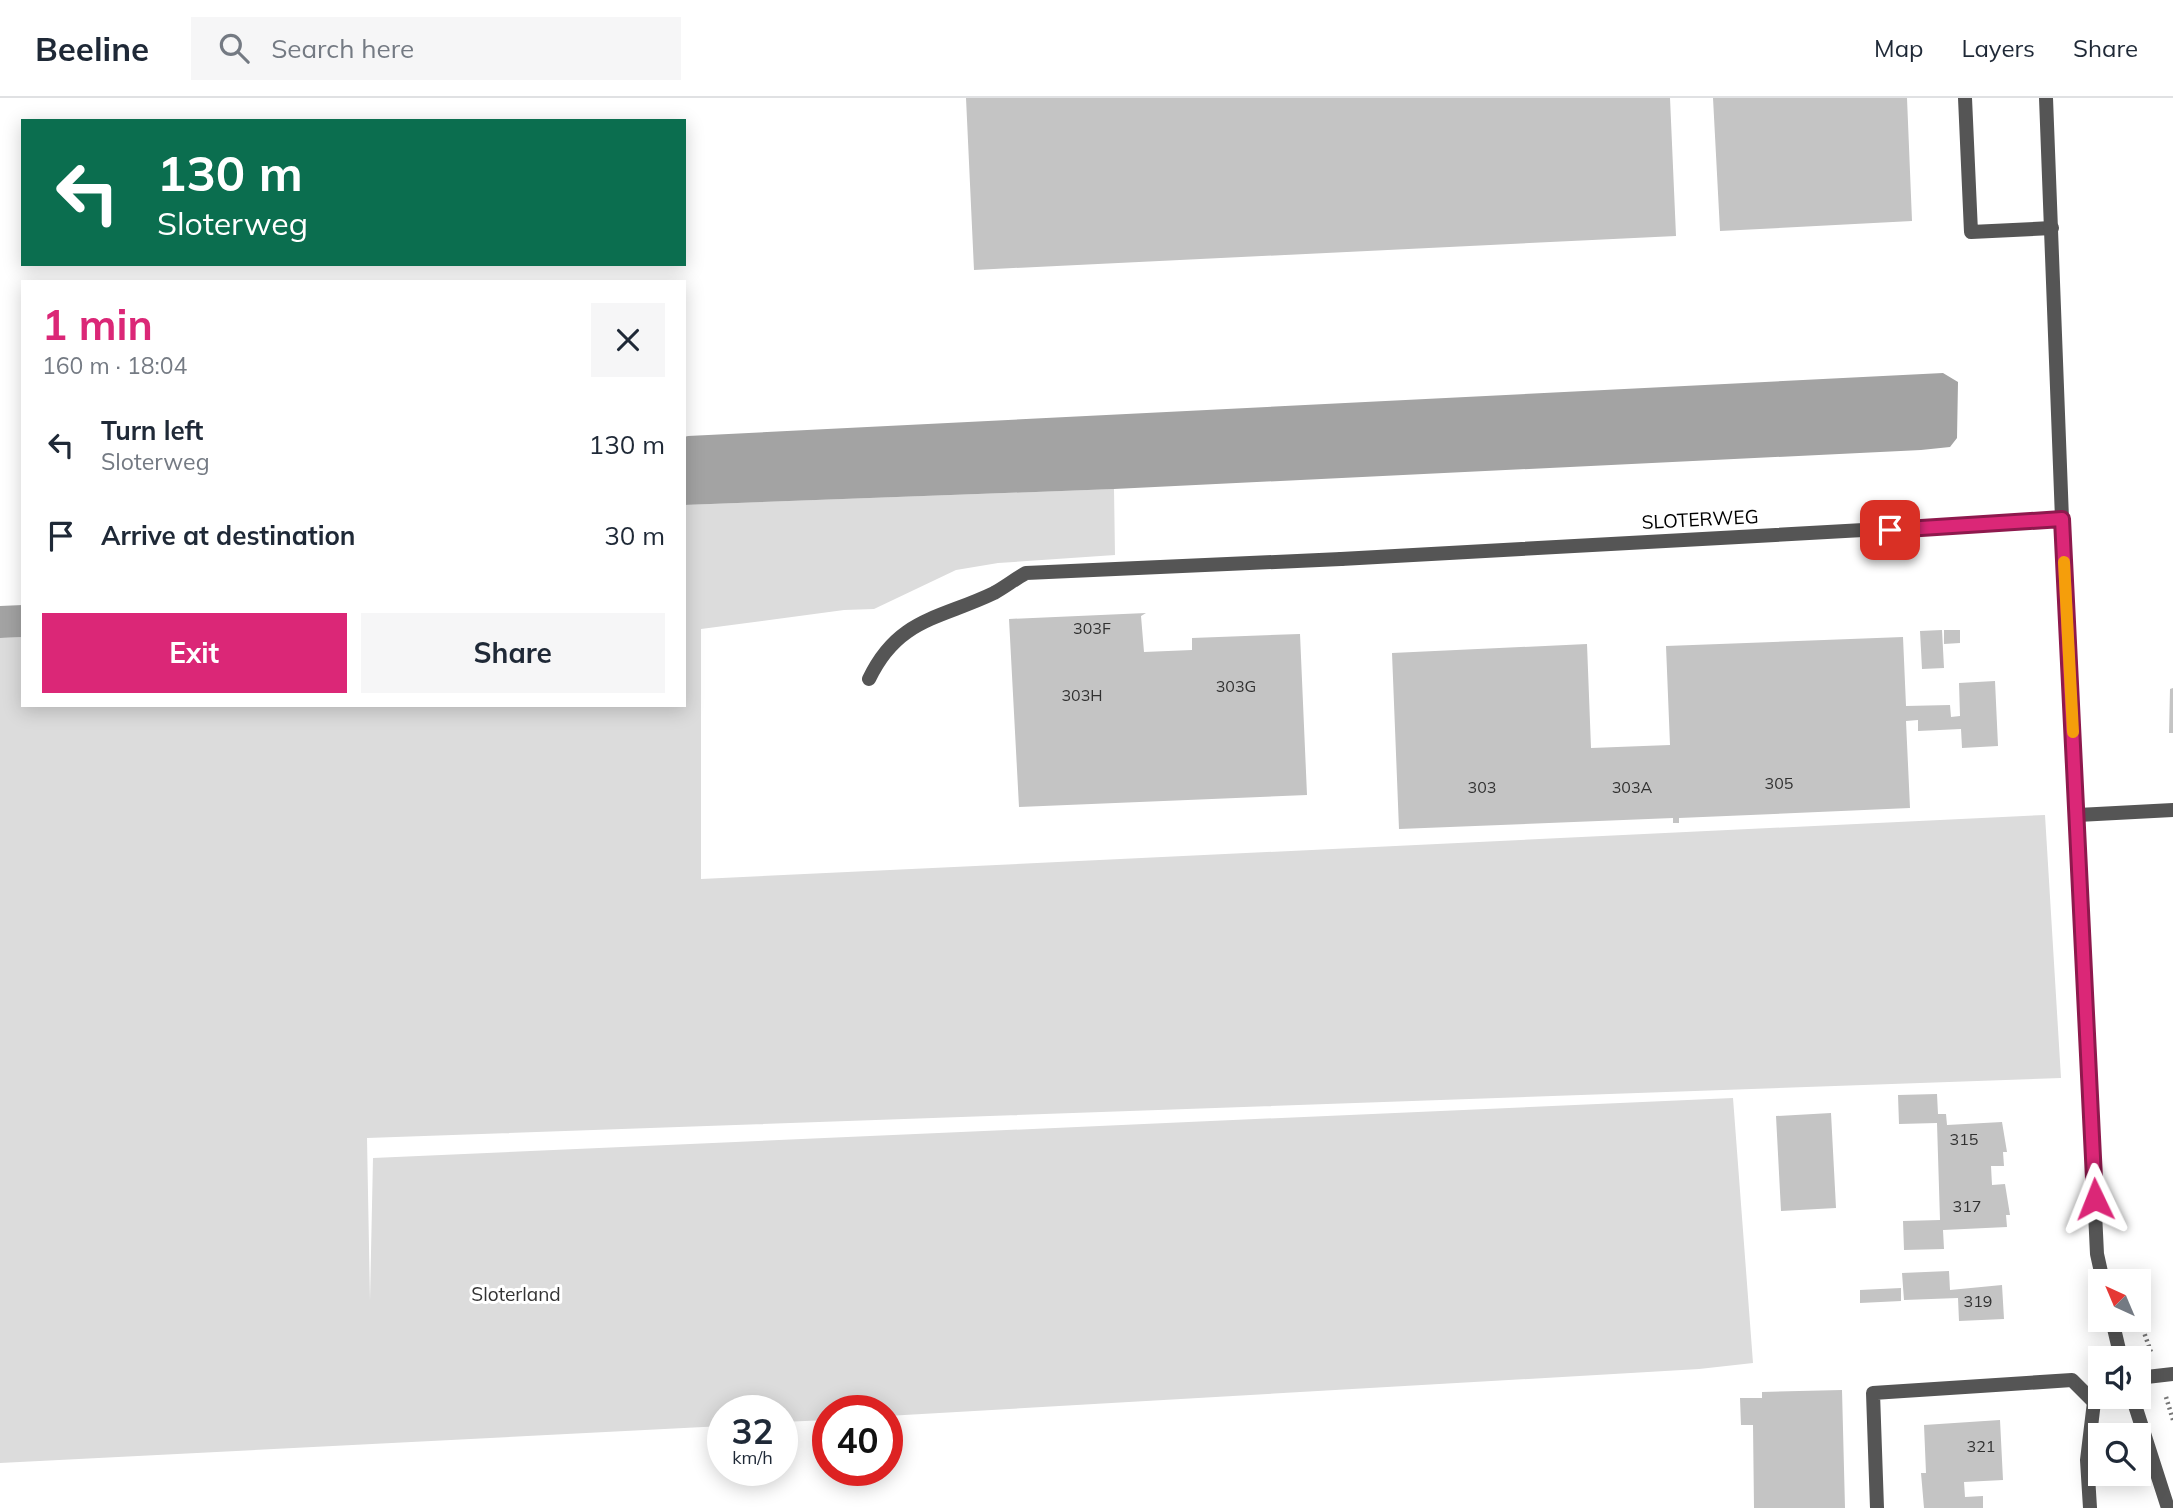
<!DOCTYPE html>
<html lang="en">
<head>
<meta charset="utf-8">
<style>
	body { margin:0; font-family:Mulish,sans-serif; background:#f6f6f7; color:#1f2937; height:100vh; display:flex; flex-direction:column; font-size:26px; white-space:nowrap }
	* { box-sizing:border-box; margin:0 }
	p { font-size:23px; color:#747a83 }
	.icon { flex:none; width:38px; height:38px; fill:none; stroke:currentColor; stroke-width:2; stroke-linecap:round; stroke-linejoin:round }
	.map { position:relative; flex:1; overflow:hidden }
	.side { position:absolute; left:21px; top:182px; width:665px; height:427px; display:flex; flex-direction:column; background:#fff; border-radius:0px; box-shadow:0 4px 18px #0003 }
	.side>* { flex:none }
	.guide { position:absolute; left:21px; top:21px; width:665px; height:147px; border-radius:0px; box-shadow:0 4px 18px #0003; background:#0b6e4f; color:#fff; overflow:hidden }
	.needle { width:46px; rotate:316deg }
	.buttons { position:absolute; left:2088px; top:1171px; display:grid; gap:14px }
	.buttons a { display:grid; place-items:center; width:63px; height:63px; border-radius:0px; background:#fff; box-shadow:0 4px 18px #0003; font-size:35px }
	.speed { position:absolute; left:707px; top:1297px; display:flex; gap:14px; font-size:35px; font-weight:700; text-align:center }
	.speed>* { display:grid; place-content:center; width:91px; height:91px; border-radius:50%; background:#fff; box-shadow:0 4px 18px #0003; line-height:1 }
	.speed small { font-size:18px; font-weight:400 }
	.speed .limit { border:10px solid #d22; background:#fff; color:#111 }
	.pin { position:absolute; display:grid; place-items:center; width:60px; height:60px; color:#fff; margin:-30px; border-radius:14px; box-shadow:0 4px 10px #0006 }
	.me { position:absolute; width:77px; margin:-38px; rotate:358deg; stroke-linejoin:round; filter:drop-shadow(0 0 5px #0008) }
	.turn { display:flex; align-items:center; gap:24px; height:147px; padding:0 21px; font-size:32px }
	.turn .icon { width:91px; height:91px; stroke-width:2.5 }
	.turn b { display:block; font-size:49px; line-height:60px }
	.round { display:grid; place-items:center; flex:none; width:74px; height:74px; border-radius:0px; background:#f6f6f7 }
	.overview { display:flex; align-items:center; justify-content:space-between; height:119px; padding:0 21px }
	h1 { font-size:42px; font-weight:700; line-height:52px; color:#db2777 }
	.button { display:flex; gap:14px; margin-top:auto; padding:14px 21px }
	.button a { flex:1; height:80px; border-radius:0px; background:#db2777; color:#fff; font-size:28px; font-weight:700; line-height:80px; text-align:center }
	.button a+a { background:#f6f6f7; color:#1f2937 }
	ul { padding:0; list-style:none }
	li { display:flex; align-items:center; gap:21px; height:91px; padding:0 21px }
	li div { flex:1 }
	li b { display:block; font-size:26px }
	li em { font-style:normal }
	header { display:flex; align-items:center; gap:42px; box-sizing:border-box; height:98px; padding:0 35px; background:#fff; border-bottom:2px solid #e0e1e3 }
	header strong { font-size:33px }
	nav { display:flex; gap:38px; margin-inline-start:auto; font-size:24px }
	.search { width:490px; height:63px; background:#f6f6f7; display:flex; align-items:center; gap:18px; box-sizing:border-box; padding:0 24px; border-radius:0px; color:#747a83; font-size:26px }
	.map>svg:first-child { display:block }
	.green { fill:#dcdcdc }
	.water { fill:#a3a3a3 }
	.building { fill:#c4c4c4 }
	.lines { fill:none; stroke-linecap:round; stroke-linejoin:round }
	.path { stroke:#777; stroke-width:4.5; stroke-dasharray:2 3.5; stroke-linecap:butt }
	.service { stroke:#555; stroke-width:14 }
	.minor { stroke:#555; stroke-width:14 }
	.tertiary { stroke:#555; stroke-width:14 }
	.route-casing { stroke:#8e194d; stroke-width:18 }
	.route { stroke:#db2777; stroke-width:12 }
	.slow { stroke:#f59e0b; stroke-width:12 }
	.labels { text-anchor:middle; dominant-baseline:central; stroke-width:6; stroke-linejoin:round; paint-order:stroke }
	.number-label { font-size:16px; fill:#313131 }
	.street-label { font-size:19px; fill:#000; stroke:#fff }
	.park-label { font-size:19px; fill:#333; stroke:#fff }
</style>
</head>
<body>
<header>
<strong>Beeline</strong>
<div class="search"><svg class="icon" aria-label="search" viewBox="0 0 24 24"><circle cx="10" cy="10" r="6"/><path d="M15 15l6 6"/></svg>Search here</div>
<nav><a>Map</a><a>Layers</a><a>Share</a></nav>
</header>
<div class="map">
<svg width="2173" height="1410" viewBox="0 0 2173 1410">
	<rect width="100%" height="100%" fill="#fff"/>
	<path class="green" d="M1114,391l1,66 -117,8 -42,7 -82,39 -30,1 -143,19v250l1344,-64 16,263 -1694,60 3,163 3,-143 1360,-60 20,265 -54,6 -812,47v-6h-59v10l-46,2v-12h-59v16l-723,37v-825l23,-1v68h661v-200z"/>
	<path class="water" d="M1943,275l15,9 -1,56 -7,9 -29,3 -807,39 -430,16v-68l4,-1z
		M23,507v32l-23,1v-32z"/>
	<path class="building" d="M966,0h704l6,138 -702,34z
		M1713,0h194l5,123 -192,10z
		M1146,515l-5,3 3,36 48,-2v-12l108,-4 7,161 -288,12 -10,-188z
		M1942,532l2,38 -22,1 -2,-38z
		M1944,532h16v13l-16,1z
		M1903,539l3,69 44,-1 1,12 9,-1 -1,-33 36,-2 3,65 -36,2 -1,-19 -43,2v-11l-12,1 4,87 -231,10v5h-6v-5l-274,11 -7,-176 195,-9 4,104 79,-3 -4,-99z
		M2173,590v45h-4l1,-44z
		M1937,996l1,20h8l1,11 55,-3 5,30h-4l1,14h-13l1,19 13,-1 5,31h-4l1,12 -64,3 1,19 -40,1 -1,-29 37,-1 -3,-97 -38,1 -1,-29z
		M1831,1015l5,95 -55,3 -5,-95z
		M1949,1173l1,19 52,-5 2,34 -45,2 -1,-23 -54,2 -2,-27z
		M1901,1190v13l-41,2v-13z
		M1842,1292l3,118h-91l-1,-83h-12l-1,-27h22v-6z
		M2000,1322l3,60 -39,2 1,15 18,-1v12h-59l-3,-35h5l-2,-48z"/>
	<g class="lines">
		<path class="path" d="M2141,1226l10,28
			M2166,1299l7,23"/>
		<path class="service" d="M1965,0l6,134 81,-4
			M869,581c29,-61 71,-60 125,-86 11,-6 21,-14 32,-20l315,-14
			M2078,717l95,-5
			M2138,1280l35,-4
			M1877,1410l-4,-115 199,-13 22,22"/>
		<path class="minor" d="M1341,461l721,-40
			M2090,1410l-3,-48 7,-58 7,-6"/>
		<path class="tertiary" d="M2046,0l16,421 35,735 6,27
			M2112,1222l9,38
			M2132,1298l36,112"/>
	</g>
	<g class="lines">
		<g class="route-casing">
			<path id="route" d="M1890,432l172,-11 33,680"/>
		</g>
		<use href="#route" class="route"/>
		<path class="slow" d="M2064,464l9,170"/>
	</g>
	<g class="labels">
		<g class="number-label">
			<text x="1092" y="530">303F</text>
			<text x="1236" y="588">303G</text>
			<text x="1082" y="597">303H</text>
			<text x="1779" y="685">305</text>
			<text x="1482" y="689">303</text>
			<text x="1632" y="689">303A</text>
			<text x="1964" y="1041">315</text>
			<text x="1967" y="1108">317</text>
			<text x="1978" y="1203">319</text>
			<text x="1981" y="1348">321</text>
		</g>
		<g class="street-label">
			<text transform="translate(1700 421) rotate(-3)">SLOTERWEG</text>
		</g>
		<g class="park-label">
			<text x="516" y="1196">Sloterland</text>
		</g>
	</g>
</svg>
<div class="buttons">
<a><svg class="needle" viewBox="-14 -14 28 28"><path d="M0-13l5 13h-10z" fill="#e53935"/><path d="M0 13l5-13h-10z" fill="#747a83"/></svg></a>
<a><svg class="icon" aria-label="sound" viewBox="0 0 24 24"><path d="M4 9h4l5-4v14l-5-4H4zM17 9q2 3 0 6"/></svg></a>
<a><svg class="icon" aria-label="search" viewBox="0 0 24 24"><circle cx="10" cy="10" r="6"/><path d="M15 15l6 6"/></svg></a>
</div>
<div class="speed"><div>32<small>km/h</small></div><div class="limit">40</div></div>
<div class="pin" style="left:1890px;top:432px;background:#d93025"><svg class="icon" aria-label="arrive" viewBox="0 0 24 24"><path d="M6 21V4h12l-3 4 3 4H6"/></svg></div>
<svg class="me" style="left:2095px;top:1101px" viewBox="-20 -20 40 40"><path d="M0-17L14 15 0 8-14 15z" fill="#db2777" stroke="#fff" stroke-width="4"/></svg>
<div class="guide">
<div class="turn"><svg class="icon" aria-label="left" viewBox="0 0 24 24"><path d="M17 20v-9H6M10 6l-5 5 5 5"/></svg><div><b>130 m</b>Sloterweg</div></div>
</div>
<section class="side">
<div class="overview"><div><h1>1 min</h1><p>160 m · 18:04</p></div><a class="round"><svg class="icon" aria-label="close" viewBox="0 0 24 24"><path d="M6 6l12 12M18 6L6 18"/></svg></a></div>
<ul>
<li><svg class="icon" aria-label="left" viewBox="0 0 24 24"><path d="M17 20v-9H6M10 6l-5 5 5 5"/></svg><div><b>Turn left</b><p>Sloterweg</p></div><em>130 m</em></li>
<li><svg class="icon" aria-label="arrive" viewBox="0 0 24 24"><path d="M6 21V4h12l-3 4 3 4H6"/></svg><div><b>Arrive at destination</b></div><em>30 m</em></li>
</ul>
<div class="button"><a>Exit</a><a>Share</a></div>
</section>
</div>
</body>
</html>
